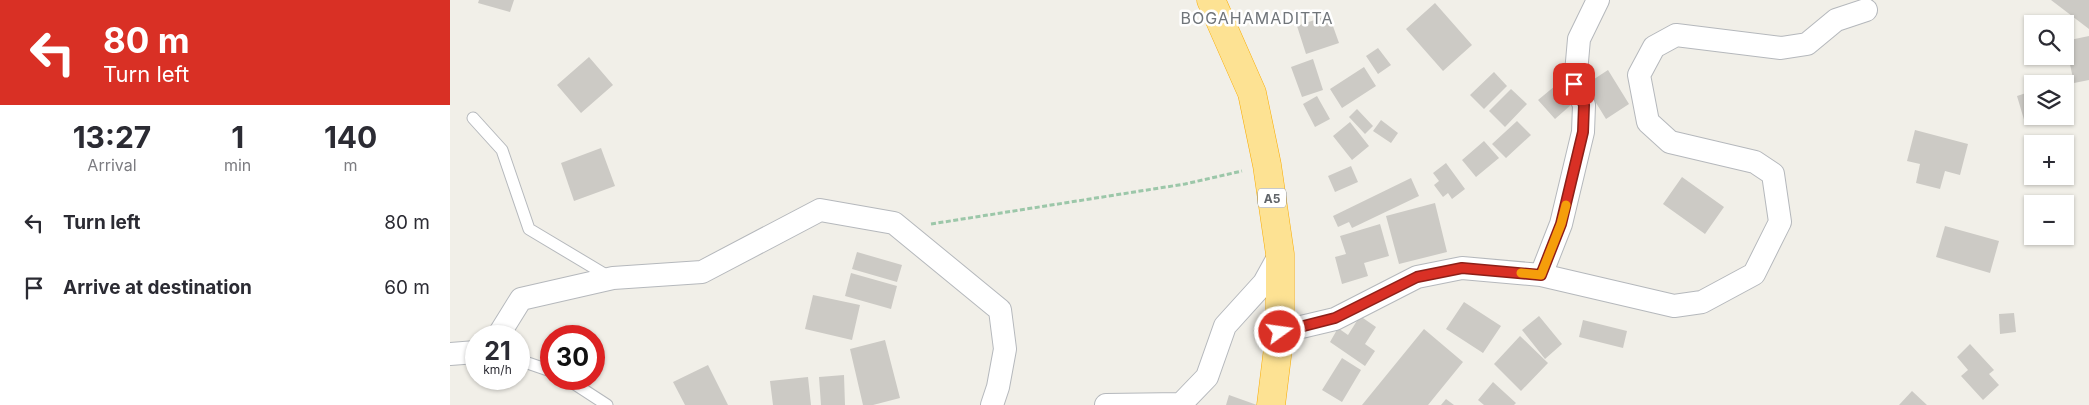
<!DOCTYPE html>
<html lang="en">
<head>
<meta charset="utf-8">
<style>
	body { margin:0; font-family:Inter,sans-serif; background:#f2f2f3; color:#2b2b33; height:100vh; display:flex; flex-direction:column; font-size:19px; white-space:nowrap }
	* { box-sizing:border-box; margin:0 }
	p { font-size:16px; color:#7c7c81 }
	.icon { flex:none; width:28px; height:28px; fill:none; stroke:currentColor; stroke-width:2; stroke-linecap:round; stroke-linejoin:round }
	.map { position:relative; flex:1; overflow:hidden }
	.sheet { display:flex; flex-direction:column; background:#fff; width:450px }
	.sheet>* { flex:none }
	.banner { background:#d93025; color:#fff; overflow:hidden }
	.tools { position:absolute; left:1574px; top:15px; display:grid; gap:10px }
	.tools a { display:grid; place-items:center; width:50px; height:50px; border-radius:0px; background:#fff; box-shadow:0 1px 4px #0004; font-size:25px }
	.speed { position:absolute; left:15px; top:325px; display:flex; gap:10px; font-size:25px; font-weight:700; text-align:center }
	.speed>* { display:grid; place-content:center; width:65px; height:65px; border-radius:50%; background:#fff; box-shadow:0 1px 4px #0004; line-height:1 }
	.speed small { font-size:12px; font-weight:400 }
	.speed .limit { border:8px solid #d22; background:#fff; color:#111 }
	.pin { position:absolute; display:grid; place-items:center; width:42px; height:42px; color:#fff; margin:-21px; border-radius:10px; box-shadow:0 2px 8px #0006 }
	.me { position:absolute; width:55px; margin:-28px; rotate:76deg; stroke-linejoin:round; filter:drop-shadow(0 0 4px #0008) }
	.turn { display:flex; align-items:center; gap:18px; height:105px; padding:0 20px; font-size:22px }
	.turn .icon { width:65px; height:65px; stroke-width:2.5 }
	.turn b { display:block; font-size:35px; line-height:42px }
	.eta { display:flex; justify-content:space-evenly; align-items:center; height:85px; text-align:center }
	.eta b { font-size:30px; font-weight:700; line-height:35px }
	ul { padding:0; list-style:none }
	li { display:flex; align-items:center; gap:15px; height:65px; padding:0 20px }
	li div { flex:1 }
	li b { display:block; font-size:19px }
	li em { font-style:normal }
	main { display:flex; flex:1; min-height:0 }
	.map>svg:first-child { display:block }
	.building { fill:#cccac5 }
	.lines { fill:none; stroke-linecap:round; stroke-linejoin:round }
	.lane-casing { stroke:#b5b8bc; stroke-width:13 }
	.street-casing { stroke:#b5b8bc; stroke-width:24 }
	.highway-casing { stroke:#f9ab00; stroke-width:29 }
	.path { stroke:#9cc7a9; stroke-width:3; stroke-dasharray:5 2.5; stroke-linecap:butt }
	.lane { stroke:#fff; stroke-width:11 }
	.street { stroke:#fff; stroke-width:22 }
	.highway { stroke:#fde293; stroke-width:28 }
	.route-casing { stroke:#8d1f18; stroke-width:12 }
	.route { stroke:#d93025; stroke-width:9 }
	.slow { stroke:#f59e0b; stroke-width:9 }
	.labels { text-anchor:middle; dominant-baseline:central; stroke-width:5; stroke-linejoin:round; paint-order:stroke }
	.shield { fill:#fff; stroke:#8f9295; stroke-width:1 }
	.shield-label { font-size:12px; font-weight:bold; fill:#5f6368 }
	.quarter-label { font-size:16px; letter-spacing:1px; fill:#70757a; stroke:#fff }
</style>
</head>
<body>
<main>
<section class="sheet">
<div class="banner">
<div class="turn"><svg class="icon" aria-label="left" viewBox="0 0 24 24"><path d="M17 20v-9H6M10 6l-5 5 5 5"/></svg><div><b>80 m</b>Turn left</div></div>
</div>
<div class="eta">
<div><b>13:27</b><p>Arrival</p></div>
<div><b>1</b><p>min</p></div>
<div><b>140</b><p>m</p></div>
</div>
<ul>
<li><svg class="icon" aria-label="left" viewBox="0 0 24 24"><path d="M17 20v-9H6M10 6l-5 5 5 5"/></svg><div><b>Turn left</b></div><em>80 m</em></li>
<li><svg class="icon" aria-label="arrive" viewBox="0 0 24 24"><path d="M6 21V4h12l-3 4 3 4H6"/></svg><div><b>Arrive at destination</b></div><em>60 m</em></li>
</ul>
</section>
<div class="map">
<svg width="1639" height="405" viewBox="0 0 1639 405">
	<rect width="100%" height="100%" fill="#f1efe8"/>
	<path class="building" d="M29,0h35l-4,12 -32,-9z
		M1601,0h38v29z
		M985,3l37,42 -29,26 -37,-42z
		M879,15l10,28 -33,11 -9,-28z
		M1639,36v44l-15,3 -9,-42z
		M928,48l13,17 -13,9 -12,-18z
		M139,57l24,28 -32,28 -24,-28z
		M863,59l10,31 -21,7 -11,-30z
		M914,67l12,19 -34,22 -12,-19z
		M1158,70l21,34 -23,15 -21,-34z
		M1044,72l13,14 -23,23 -14,-14z
		M1105,86l17,18 -17,15 -17,-19z
		M1061,89l16,15 -22,23 -16,-16z
		M1582,91v25l12,1 -19,6 -8,-27z
		M867,96l13,23 -15,8 -12,-23z
		M907,109l16,17 -8,8 -16,-17z
		M931,120l17,13 -7,10 -18,-12z
		M1067,121l14,14 -25,23 -14,-14z
		M900,122l19,24 -17,14 -19,-24z
		M1465,130l53,14 -8,31 -15,-4 -5,18 -24,-6 4,-19 -13,-3z
		M1034,141l15,17 -23,19 -14,-17z
		M151,148l14,38 -41,15 -13,-38z
		M996,163l19,26 -13,10 -4,-6 -5,4 -9,-12 5,-4 -6,-8z
		M901,166l7,16 -23,10 -7,-16z
		M1232,177l42,30 -19,27 -42,-30z
		M961,178l8,18 -67,32 -3,-6 -11,5 -5,-11z
		M985,203l12,49 -48,12 -13,-48z
		M930,224l9,32 -25,7 4,13 -26,8 -7,-27 11,-3 -6,-18z
		M1495,226l54,15 -9,32 -54,-16z
		M407,252l45,13 -5,17 -45,-13z
		M401,273l46,13 -6,23 -46,-13z
		M363,295l47,10 -8,35 -47,-11z
		M1014,302l37,24 -18,27 -37,-24z
		M1564,313l2,19 -16,2 -1,-20z
		M910,316l16,11 -11,17 10,7 -10,15 -35,-24 8,-14 10,7z
		M1089,316l23,28 -17,15 -23,-29z
		M1133,320l44,11 -4,17 -44,-11z
		M974,329l39,33 -35,43h-66z
		M1070,336l28,27 -27,28 -27,-27z
		M435,340l15,58 -27,7h-10l-13,-56z
		M1520,344l24,26 -5,4 10,11 -16,15 -22,-24 7,-6 -11,-13z
		M892,358l19,12 -19,32 -20,-12z
		M258,365l20,40h-43l-12,-23z
		M394,375l1,30h-24l-2,-28z
		M358,377l3,28h-38l-3,-24z
		M1043,382l23,21 -2,2h-30l-6,-5z
		M1462,391l15,14h-28z
		M779,395l28,10h-31z
		M996,399l8,6h-13z"/>
	<g class="lines">
		<g class="lane-casing">
			<path id="lane" d="M23,118l29,32 27,79 82,49
				M69,360l32,11
				M117,379l40,26"/>
		</g>
		<g class="street-casing">
			<path id="street" d="M1091,275l20,-51 22,-92 1,-27 -9,-21 4,-45 19,-39
				M830,332l55,-13 82,-42 45,-9 79,7 133,31 28,-4 52,-28 26,-52 -7,-48 -18,-12 -85,-20 -22,-20 -9,-47 15,-28 22,-12 105,13 26,-4 29,-24 30,-10
				M48,336l23,-37 92,-21 89,-6 118,-62 74,13 106,87 5,39 -7,38 -6,18
				M0,354l26,-2
				M656,405l75,-1 26,-27 18,-51 39,-43 16,-29"/>
		</g>
		<g class="highway-casing">
			<path id="highway" d="M761,0l41,93 15,72 13,89v78l-9,73"/>
		</g>
		<path class="path" d="M481,224l254,-40 57,-13"/>
		<use href="#lane" class="lane"/>
		<use href="#street" class="street"/>
		<use href="#highway" class="highway"/>
	</g>
	<g class="lines">
		<g class="route-casing">
			<path id="route" d="M830,332l55,-14 82,-41 45,-9 79,7 20,-51 22,-92 1,-27 -10,-21"/>
		</g>
		<use href="#route" class="route"/>
		<path class="slow" d="M1071,273l20,2 20,-51 5,-19"/>
	</g>
	<g class="labels">
		<rect class="shield" x="808" y="188.5" width="28" height="19" rx="4"/>
		<g class="shield-label">
			<text x="822" y="198">A5</text>
		</g>
		<g class="quarter-label">
			<text x="807" y="18">BOGAHAMADITTA</text>
		</g>
	</g>
</svg>
<div class="tools">
<a><svg class="icon" aria-label="search" viewBox="0 0 24 24"><circle cx="10" cy="10" r="6"/><path d="M15 15l6 6"/></svg></a>
<a><svg class="icon" aria-label="layers" viewBox="0 0 24 24"><path d="M12 4l9 5-9 5-9-5zM3 14l9 5 9-5"/></svg></a>
<a>+</a>
<a>−</a>
</div>
<div class="speed"><div>21<small>km/h</small></div><div class="limit">30</div></div>
<div class="pin" style="left:1124px;top:84px;background:#d93025"><svg class="icon" aria-label="arrive" viewBox="0 0 24 24"><path d="M6 21V4h12l-3 4 3 4H6"/></svg></div>
<svg class="me" style="left:830px;top:332px" viewBox="-20 -20 40 40"><circle r="17" fill="#d93025" stroke="#fff" stroke-width="3"/><path d="M0-11L8 9 0 5-8 9z" fill="#fff"/></svg>
</div>
</main>
</body>
</html>
